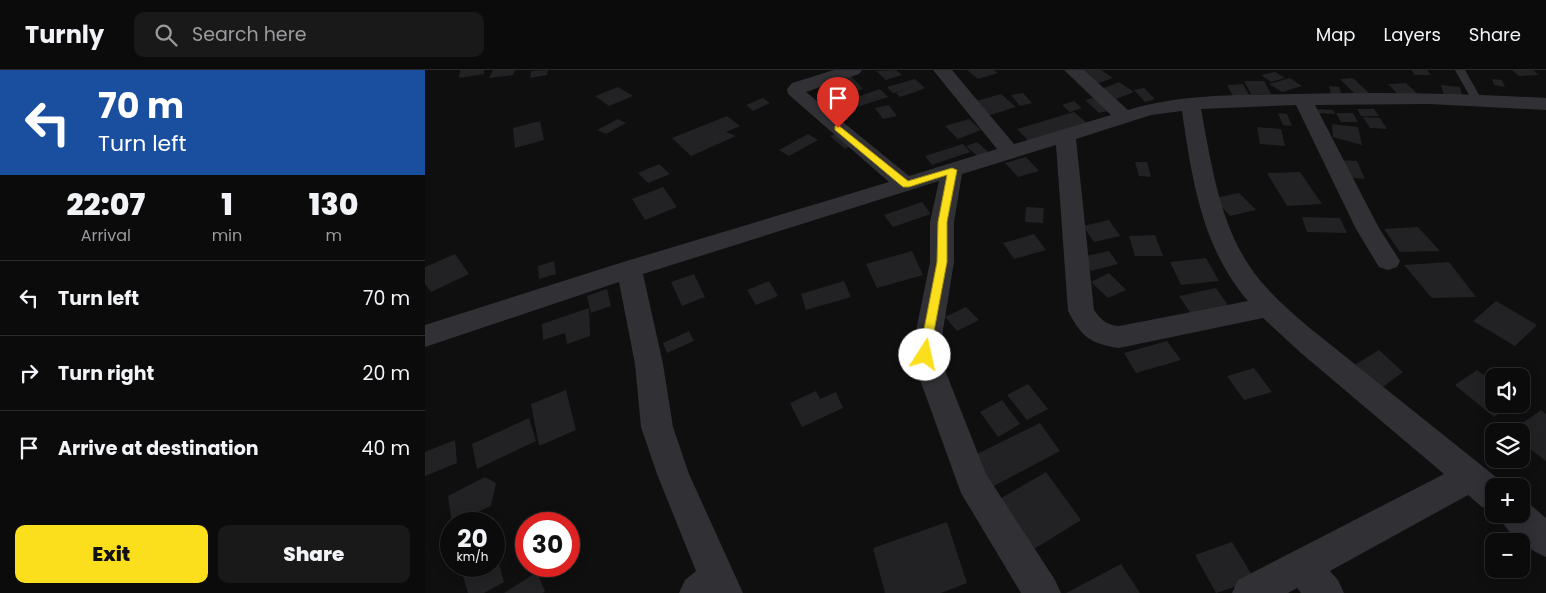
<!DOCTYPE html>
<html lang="en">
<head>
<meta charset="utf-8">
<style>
	body { margin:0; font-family:Poppins,sans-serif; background:#19191a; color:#f1f3f6; height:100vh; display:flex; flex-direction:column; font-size:19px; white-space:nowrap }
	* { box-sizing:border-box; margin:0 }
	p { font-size:16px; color:#9a9b9d }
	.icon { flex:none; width:28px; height:28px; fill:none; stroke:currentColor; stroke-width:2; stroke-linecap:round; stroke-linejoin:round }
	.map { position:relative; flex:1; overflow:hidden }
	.details { display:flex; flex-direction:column; background:#0b0b0c; width:425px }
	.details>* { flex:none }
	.banner { background:#1a4fa0; color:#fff; overflow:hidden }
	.controls { position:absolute; left:1060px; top:298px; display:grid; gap:10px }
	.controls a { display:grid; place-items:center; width:45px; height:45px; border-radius:10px; background:#0b0b0c; box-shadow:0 2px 12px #0003,0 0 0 1px #2b2b2d; font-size:25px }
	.speed { position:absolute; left:15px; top:442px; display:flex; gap:10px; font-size:25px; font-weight:700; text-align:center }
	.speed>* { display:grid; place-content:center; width:65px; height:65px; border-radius:50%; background:#0b0b0c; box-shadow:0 2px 12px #0003,0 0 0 1px #2b2b2d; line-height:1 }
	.speed small { font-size:12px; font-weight:400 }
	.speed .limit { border:8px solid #d22; background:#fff; color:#111 }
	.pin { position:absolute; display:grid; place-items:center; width:42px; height:42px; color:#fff; margin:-51px -21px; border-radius:50% 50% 50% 0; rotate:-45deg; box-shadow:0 0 5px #0007 }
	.pin .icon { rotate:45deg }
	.me { position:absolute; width:55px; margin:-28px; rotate:10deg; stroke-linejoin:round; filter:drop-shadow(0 0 4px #0008) }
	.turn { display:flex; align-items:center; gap:18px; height:105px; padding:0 15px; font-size:22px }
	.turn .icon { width:65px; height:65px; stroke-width:2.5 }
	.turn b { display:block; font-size:35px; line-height:42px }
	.eta { display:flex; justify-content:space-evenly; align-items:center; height:85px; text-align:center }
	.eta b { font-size:30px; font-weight:800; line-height:35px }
	.cta { display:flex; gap:10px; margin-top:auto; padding:10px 15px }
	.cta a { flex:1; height:58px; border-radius:10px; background:#fbde1c; color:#111; font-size:20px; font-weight:800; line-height:58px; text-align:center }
	.cta a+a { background:#19191a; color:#f1f3f6 }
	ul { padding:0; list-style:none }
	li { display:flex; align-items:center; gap:15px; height:75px; padding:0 15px; border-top:1px solid #2b2b2d }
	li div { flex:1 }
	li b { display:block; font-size:19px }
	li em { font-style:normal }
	header { display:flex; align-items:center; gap:30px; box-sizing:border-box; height:70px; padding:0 25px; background:#0b0b0c; border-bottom:1px solid #2b2b2d }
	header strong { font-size:24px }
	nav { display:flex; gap:28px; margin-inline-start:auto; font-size:18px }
	.search { width:350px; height:45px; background:#19191a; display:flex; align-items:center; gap:12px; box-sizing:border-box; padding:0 18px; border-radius:10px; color:#9a9b9d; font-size:19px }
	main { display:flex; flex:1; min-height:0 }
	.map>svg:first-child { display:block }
	.building { fill:#222224 }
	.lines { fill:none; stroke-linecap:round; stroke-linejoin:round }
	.lane { fill:#303035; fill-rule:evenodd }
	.street { fill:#303035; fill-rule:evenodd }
	.route { fill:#fbde1c; stroke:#a39012 }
</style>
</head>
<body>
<header>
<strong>Turnly</strong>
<div class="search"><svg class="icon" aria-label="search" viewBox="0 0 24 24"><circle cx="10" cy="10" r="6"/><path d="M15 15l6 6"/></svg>Search here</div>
<nav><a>Map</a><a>Layers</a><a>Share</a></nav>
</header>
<main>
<section class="details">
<div class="banner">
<div class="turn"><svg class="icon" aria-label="left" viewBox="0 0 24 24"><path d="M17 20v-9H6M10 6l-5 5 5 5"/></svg><div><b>70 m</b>Turn left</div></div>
</div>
<div class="eta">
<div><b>22:07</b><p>Arrival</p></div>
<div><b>1</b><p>min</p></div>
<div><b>130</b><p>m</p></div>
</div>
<ul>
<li><svg class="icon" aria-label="left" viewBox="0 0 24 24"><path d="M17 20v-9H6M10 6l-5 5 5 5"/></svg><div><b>Turn left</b></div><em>70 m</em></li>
<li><svg class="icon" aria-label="right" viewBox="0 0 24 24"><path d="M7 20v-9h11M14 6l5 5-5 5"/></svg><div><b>Turn right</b></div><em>20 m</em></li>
<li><svg class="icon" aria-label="arrive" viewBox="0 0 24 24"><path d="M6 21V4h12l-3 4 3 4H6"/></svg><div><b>Arrive at destination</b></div><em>40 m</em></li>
</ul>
<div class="cta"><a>Exit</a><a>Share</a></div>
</section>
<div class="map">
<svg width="1121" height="523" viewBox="0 0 1121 523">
	<rect width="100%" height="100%" fill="#0f0f10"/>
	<path class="building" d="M35,0h24v4l-25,4z
		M68,0h22l-2,5 -24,3z
		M123,0l-1,5 -17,3 1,-7z
		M471,0l6,5 -16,5 -10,-9z
		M542,0h27l4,3 -20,6z
		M650,0h26l12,8 -17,6z
		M986,0h16l4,5h-16z
		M1087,0h21l6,5 -20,1z
		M850,2l10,6 -14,4 -10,-7z
		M426,6l12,13 -28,8 -11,-13z
		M865,8l12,8 -20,6 -13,-8z
		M928,8l16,15 -14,1 -15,-15z
		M490,9l10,9 -10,4 -5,-4 5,4 -15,5 -4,-4 10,-3 -13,3 -6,-6z
		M1067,9l10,1 3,7 -11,-2z
		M819,11h20l7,13h-20z
		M694,12l15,10 -18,7 -15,-10z
		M981,13l15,14 -19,1 -14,-14z
		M818,14l7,13 -16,1 -7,-13z
		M1016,15l19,2 3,12 -19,-3z
		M904,16l10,1 4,11 -11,-1z
		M193,17l15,9 -24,10 -14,-10z
		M719,18l11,11 -10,3 -11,-12z
		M455,19l8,8 -40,13 -11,-12 20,-6 3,4z
		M403,21l6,6 -13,4 -5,-6z
		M598,23l9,10 -12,3 -9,-11z
		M576,24l15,13 -29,9 -14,-14z
		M672,27l15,13 -13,3 -14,-13z
		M338,28l7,5 -17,8 -7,-6z
		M649,31l8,7 -12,4 -8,-7z
		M464,35l8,11 -14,3 -8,-11z
		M417,39l6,4 -14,6 -6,-4z
		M889,39l19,1 2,4 -19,-1z
		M932,39h17l5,7h-18z
		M649,42l14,12 -58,18 -13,-13z
		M853,43l9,1 5,12 -9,-1z
		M911,43h17l5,9h-17z
		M302,46l13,10 -14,6 10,4 -45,20 -19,-18z
		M938,47l17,1 7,11 -17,-1z
		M193,49l8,4 -20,11 -9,-4z
		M544,49l12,11 -23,9 -13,-13z
		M115,51l4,19 -29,8 -2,-20z
		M907,54l26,3 4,18 -29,-8z
		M832,57l24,2 4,17 -25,-2z
		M415,62l15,12 -10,5 -15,-13z
		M383,64l10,6 -29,16 -10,-6z
		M552,72l15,13 -11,4 -15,-13z
		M538,74l7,8 -38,13 -7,-9z
		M601,87l13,14 -21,6 -13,-14z
		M912,90l20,1 8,18 -21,-2z
		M710,92h12l4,15 -12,-1z
		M234,94l11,10 -22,9 -10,-10z
		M875,102l22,32 -35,2 -20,-33z
		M238,117l14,20 -32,13 -13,-21z
		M814,123l17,17 -26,6 -16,-18z
		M497,132l9,12 -38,13 -9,-12z
		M601,137l18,1 -1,15 -18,-1z
		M877,147l38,1 7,15 -40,-1z
		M684,150l11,16 -26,6 -11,-16z
		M993,157l22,24 -40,1 -16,-23z
		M609,164l12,16 -32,9 -11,-16z
		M730,165l8,21h-28l-6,-20z
		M487,181l11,24 -46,13 -11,-24z
		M684,181l9,13 -27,7 -9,-14z
		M30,184l14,20 -38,18 -6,-8v-17z
		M781,188l13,23 -38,4 -11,-23z
		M129,191l2,13 -17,5 -1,-13z
		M1024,192l27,35 -44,1 -28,-33z
		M684,203l17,17 -18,8 -17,-16z
		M269,204l11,23 -23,9 -11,-24z
		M344,211l9,15 -22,9 -9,-15z
		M419,211l7,16 -45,13 -5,-16z
		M791,218l17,24 -38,8 -16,-24z
		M182,219l4,17 -20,7 -4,-17z
		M1071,231l41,24 -22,21 -42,-25z
		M541,237l13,13 -22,11 -12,-14z
		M164,238l1,28 -23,8 -2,-11 -22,7 -1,-16z
		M264,261l5,10 -27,12 -4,-10z
		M742,271l14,19 -45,13 -12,-20z
		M954,280l24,22 -23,17 -27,-23z
		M829,298l18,24 -28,8 -17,-24z
		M1052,300l17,12v22h18l-18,13 -39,-32z
		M603,314l20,25 -21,11 -20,-25z
		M141,320l10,40 -37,16 -8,-42z
		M391,321l4,8 16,-7 7,16 -41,19 -12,-24z
		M577,330l18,24 -22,13 -18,-25z
		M1116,340l5,4v47l-25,-19v-11h-10z
		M104,348l7,23 -59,28 -5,-25z
		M615,353l20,28 -70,37 -19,-31z
		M30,370l2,23 -32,13v-24z
		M621,402l35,48 -50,31 -33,-51z
		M60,407l11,6 -5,23 -39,18 -4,-28z
		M522,452l20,61 -26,10h-56l-12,-45z
		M807,472l23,38 -39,13 -21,-38z
		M72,487l7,25 -20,11h-16l-5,-17 18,-10h13v-7z
		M696,494l19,29h-74z
		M112,502l8,19 -2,2h-39z"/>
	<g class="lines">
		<path class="lane" d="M1030,0h10l17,30 -1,2h-8z"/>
		<path class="street" d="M409,0h28l-3,4 -53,18 103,84 88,-27 -64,-79h19l62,74 97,-29 -47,-45h20l44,40c53,-16 112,-15 167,-16 84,-2 167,-1 251,4v12l-117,-6 -114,1 64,123 21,33 -3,6 -9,3 -9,-3 -23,-38 -60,-124 -95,4c10,53 18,112 49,158 15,22 35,40 56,58l200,160 -12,1v26l-12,-5 -14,-12 -138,76 8,9 6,13h-43l-4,-5 -9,5h-56l6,-13 206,-106 -143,-121 -38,-35 -144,30c-29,-4 -38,-12 -51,-37l-12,-166 -94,29 -8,48v40l-15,93 47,119 69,106 6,13h-40l-60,-100 -50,-138 19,-93v-40l9,-41 -296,93 20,90 10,63 16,47 54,119h-64l6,-13 11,-9 -39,-97 -16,-47 -6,-63 -16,-82 -194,65v-22l195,-62 269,-81 -101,-88 -1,-5 5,-6zM757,41c10,68 20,137 66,190l-129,25c-12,-1 -18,-6 -25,-16l-18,-171 75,-24z
			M1096,430l6,2 19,16v39c-19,-8 -40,-24 -48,-43h23z"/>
	</g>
	<path class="route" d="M413,55l70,56 44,-13 5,2 -10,52v40l-18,96h-8l-2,-3 18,-93 1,-40 9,-47 -38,12h-6l-68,-57v-4z"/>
</svg>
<div class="controls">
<a><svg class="icon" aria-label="sound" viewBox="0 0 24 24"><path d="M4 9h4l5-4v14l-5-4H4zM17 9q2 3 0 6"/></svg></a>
<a><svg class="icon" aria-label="layers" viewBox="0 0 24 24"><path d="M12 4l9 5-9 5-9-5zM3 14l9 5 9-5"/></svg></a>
<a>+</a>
<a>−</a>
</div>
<div class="speed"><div>20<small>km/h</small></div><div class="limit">30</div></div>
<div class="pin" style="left:413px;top:58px;background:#d93025"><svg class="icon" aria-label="arrive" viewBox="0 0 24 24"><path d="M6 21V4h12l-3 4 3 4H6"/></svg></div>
<svg class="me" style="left:500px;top:285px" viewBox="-20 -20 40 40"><circle r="19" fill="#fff"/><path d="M0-13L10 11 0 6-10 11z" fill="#fbde1c"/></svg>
</div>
</main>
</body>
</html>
